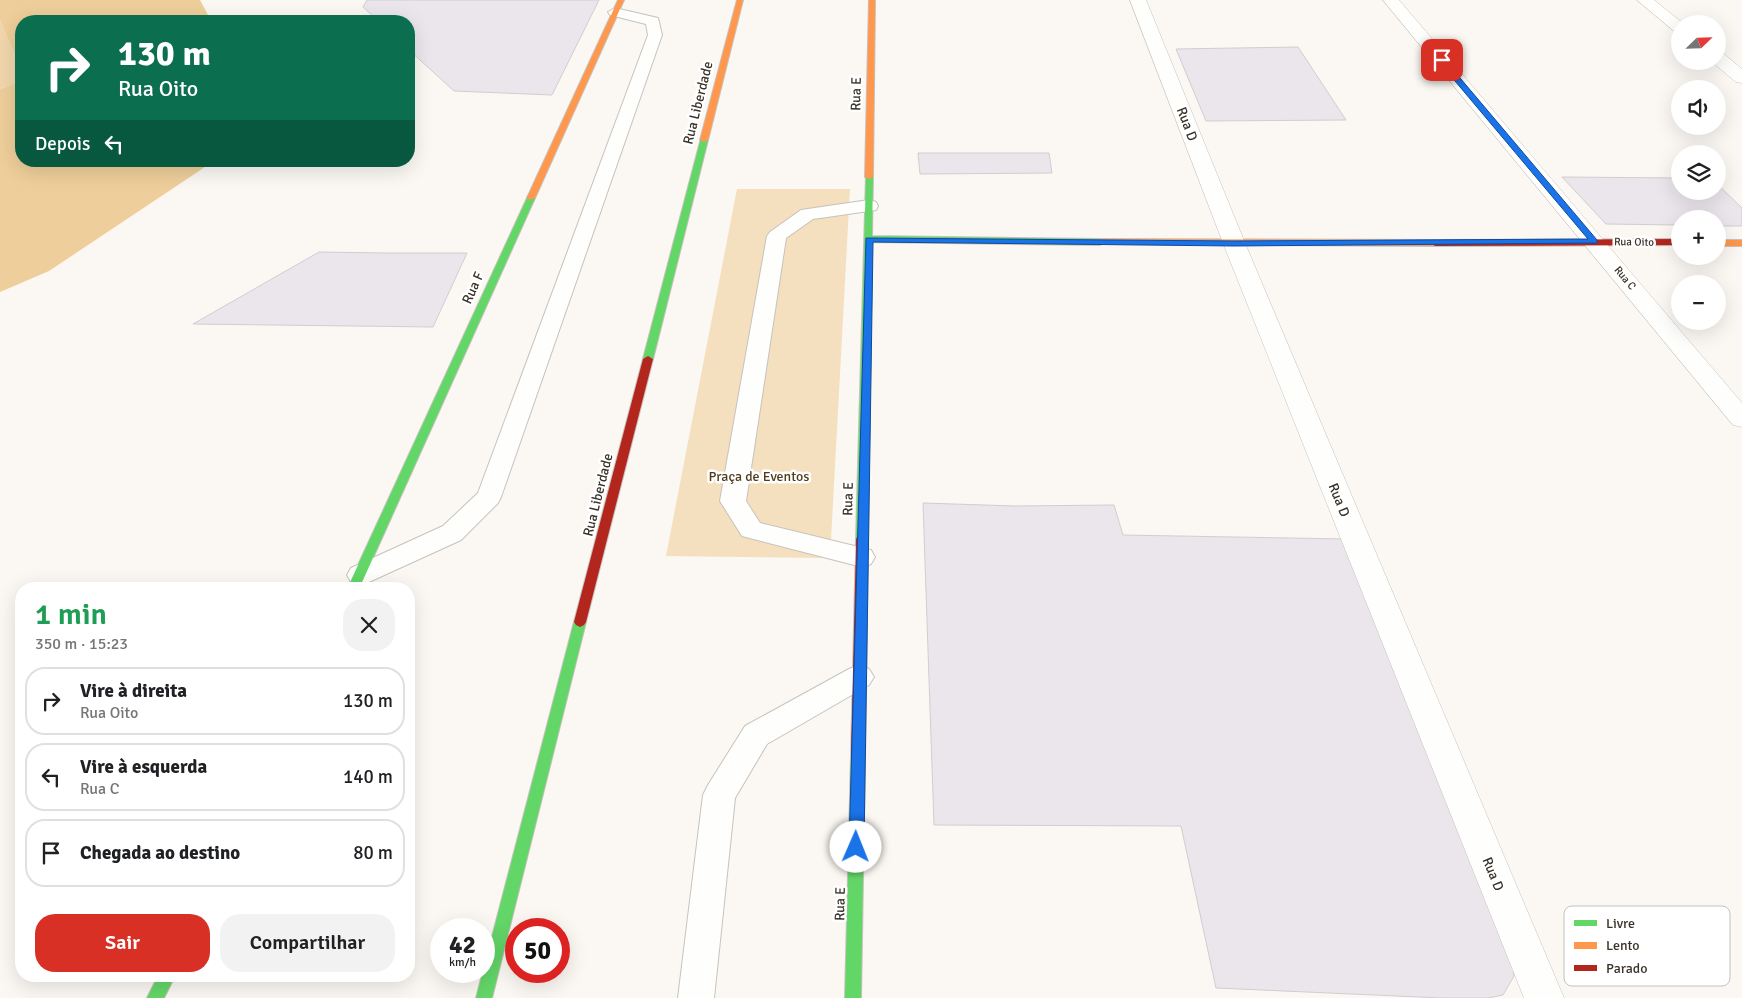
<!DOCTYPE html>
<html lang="pt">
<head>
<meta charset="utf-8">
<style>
	body { margin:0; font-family:Signika,sans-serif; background:#f2f2f2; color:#202124; height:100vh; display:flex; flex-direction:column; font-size:19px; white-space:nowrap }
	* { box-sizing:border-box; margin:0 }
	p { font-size:16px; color:#757577 }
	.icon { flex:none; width:28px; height:28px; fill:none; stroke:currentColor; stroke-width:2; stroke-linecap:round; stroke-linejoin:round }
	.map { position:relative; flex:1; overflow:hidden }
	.panel { position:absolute; left:15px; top:582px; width:400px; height:400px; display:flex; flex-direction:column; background:#fff; border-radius:20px; box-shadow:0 5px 20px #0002 }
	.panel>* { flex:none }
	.guide { position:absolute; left:15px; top:15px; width:400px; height:152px; border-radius:20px; box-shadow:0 5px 20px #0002; background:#0b6e4f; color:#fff; overflow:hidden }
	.needle { width:32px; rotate:67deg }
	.buttons { position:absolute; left:1671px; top:15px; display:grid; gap:10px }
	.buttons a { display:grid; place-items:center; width:55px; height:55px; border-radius:50%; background:#fff; box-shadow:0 5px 20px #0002; font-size:25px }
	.speed { position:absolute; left:430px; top:918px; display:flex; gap:10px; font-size:25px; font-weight:700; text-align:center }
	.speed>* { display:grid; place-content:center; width:65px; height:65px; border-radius:50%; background:#fff; box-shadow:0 5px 20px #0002; line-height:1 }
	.speed small { font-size:12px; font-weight:400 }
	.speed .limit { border:8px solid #d22; background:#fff; color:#111 }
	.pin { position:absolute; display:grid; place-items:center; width:42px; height:42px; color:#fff; margin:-21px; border-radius:10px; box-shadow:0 2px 8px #0006 }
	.me { position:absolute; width:55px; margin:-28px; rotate:1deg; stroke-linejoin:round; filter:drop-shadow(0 0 4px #0008) }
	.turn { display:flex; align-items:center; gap:18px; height:105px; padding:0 20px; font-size:22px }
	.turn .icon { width:65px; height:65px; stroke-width:2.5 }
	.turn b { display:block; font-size:35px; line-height:42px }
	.then { display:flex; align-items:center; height:48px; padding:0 20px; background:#0003; gap:10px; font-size:19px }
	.round { display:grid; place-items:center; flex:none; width:52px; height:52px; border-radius:20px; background:#f2f2f2 }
	.summary { display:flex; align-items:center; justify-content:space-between; height:85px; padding:0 20px }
	h1 { font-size:30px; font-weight:600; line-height:38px; color:#1e9e55 }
	.action { display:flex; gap:10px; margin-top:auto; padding:10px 20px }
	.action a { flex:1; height:58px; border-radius:20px; background:#d93025; color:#fff; font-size:20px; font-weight:600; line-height:58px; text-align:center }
	.action a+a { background:#f2f2f2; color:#202124 }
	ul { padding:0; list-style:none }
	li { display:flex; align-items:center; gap:15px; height:68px; margin:0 10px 8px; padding:0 10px; border:2px solid #e0e0e0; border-radius:20px }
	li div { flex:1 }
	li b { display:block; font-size:19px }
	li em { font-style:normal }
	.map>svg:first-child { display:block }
	.green { fill:#f4dfbf }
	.forest { fill:#f1d6ac }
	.water { fill:#eece9a }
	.building { fill:#ebe5ec; stroke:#d1cdd0 }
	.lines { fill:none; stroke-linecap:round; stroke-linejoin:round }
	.lane-casing { stroke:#c7c2bc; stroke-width:2 }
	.street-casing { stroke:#c7c2bc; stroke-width:1 }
	.fast-casing { stroke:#c7c2bc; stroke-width:2 }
	.slow-casing { stroke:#c7c2bc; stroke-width:2 }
	.jam-casing { stroke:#c7c2bc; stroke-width:2 }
	.lane { fill:#fefefd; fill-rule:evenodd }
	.street { fill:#fefefd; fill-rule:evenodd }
	.fast { fill:#63d668; fill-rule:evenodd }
	.slow { fill:#ff974d; fill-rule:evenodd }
	.jam { fill:#b3261e; fill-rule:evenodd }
	.route { fill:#1a73e8; stroke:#114b97 }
	.labels { text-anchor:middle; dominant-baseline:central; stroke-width:5; stroke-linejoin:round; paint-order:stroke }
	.far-street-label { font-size:11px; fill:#383228; stroke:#fff }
	.street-label { font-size:14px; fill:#383228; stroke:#fff }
	.park-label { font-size:14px; fill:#4f3c1d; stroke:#fff }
	.key { fill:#fff; stroke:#c3c2be; stroke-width:1 }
	.key-label { font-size:14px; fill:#383228 }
</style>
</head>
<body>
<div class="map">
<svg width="1742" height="998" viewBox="0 0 1742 998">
	<rect width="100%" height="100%" fill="#fbf7f2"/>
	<path class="green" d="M737,189h113l-20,369 -164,-2z"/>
	<path class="forest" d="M0,20l21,50v11l-21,8z"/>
	<path class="water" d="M0,0h200l8,15v6h-187v49l-21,-50z
		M21,81v80h193l-165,110 -49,21v-203z"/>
	<path class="building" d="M367,0h232l-47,95 -98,-4 -45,-41v-29h-31l-15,-14z
		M1298,47l48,73 -140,1 -30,-72z
		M918,153h131l3,20 -132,1z
		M1562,177l118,1v13h38v-6l24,23v18h-24v-7h-38v6l-74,-1z
		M319,252l69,1h79l-34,74 -240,-3z
		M923,503l92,3 99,-1 9,30 222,4 166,405 3,32 -11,19 -15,3h-46l-226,-10 -35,-162 -247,-1z"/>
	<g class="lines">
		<g class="lane-casing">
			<path id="lane" d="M615,8l43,10 4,17 -161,462 -3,6 -37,37 -92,42 -9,3 -9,-3 -4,-7 4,-7 92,-42 35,-33 170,-458 -2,-11 -36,-9 -2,-3z
				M869,200l7,2 2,4 -2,4 -63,9 -27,19 -40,263 14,22 111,27 4,7 -4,7 -9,3 -120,-31 -22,-35 47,-265 3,-4 31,-22z
				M859,665l10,4 5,8 -5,8 -102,59 -32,54 -21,200h-36l25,-203 5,-10 37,-59 104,-57z"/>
		</g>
		<g class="street-casing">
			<path id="street" d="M1130,0h16l99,243 319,755h-40l-301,-755z
				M1383,0h16l343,403v24l-9,-2z
				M1637,0h17l30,24h-4v9l-6,-2z
				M1718,53l6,1 18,15v14l-6,-1 -24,-20 6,-1z"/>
		</g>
		<g class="fast-casing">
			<path id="fast" d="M701,138l7,2 -55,219 -5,3 -5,-3z
				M866,175l7,2 -1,59 228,3 4,3 -4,3 -228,-3 -4,297 -2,3h-8l-2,-3z
				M528,196l7,2 -176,391h-12z
				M580,617l4,2 2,3 -94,376h-16l98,-376 2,-3z
				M858,750l5,2 2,4 -4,242h-16l6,-242 2,-4z
				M158,976h17l-11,22h-17z"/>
		</g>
		<g class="slow-casing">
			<path id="slow" d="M618,0h6l-89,198 -7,2 -1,-2z
				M737,0h6l-35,140 -4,2 -4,-2z
				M869,0h6l-2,177 -4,2 -4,-2z
				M1100,239l335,1 4,3 -4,3 -338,-2 -1,-2z
				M1718,240h24v6h-24z"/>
		</g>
		<g class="jam-casing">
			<path id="jam" d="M1680,239v6l-245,1 -4,-3 4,-3z
				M648,356l5,3 -67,263 -2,3 -4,2 -4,-2 -2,-3 69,-263z
				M862,535l4,1 2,3 -3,217 -2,4 -5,2 -5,-2 -2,-4 5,-217 2,-3z"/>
		</g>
		<use href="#lane" class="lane"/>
		<use href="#street" class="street"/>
		<use href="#fast" class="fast"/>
		<use href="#slow" class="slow"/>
		<use href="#jam" class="jam"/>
	</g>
	<path class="route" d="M1439,59h5l153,181v3l-363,3 -361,-4 -9,605 -2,5 -6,2 -5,-2 -2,-5 17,-609 368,3 354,-2 -149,-177z"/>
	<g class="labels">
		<g class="far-street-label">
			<text transform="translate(1634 242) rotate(1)">Rua Oito</text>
			<text transform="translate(1625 278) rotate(50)">Rua C</text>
		</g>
		<g class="street-label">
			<text transform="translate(856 94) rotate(-89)">Rua E</text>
			<text transform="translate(698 103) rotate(-76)">Rua Liberdade</text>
			<text transform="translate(1187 124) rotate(69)">Rua D</text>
			<text transform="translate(473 288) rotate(-66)">Rua F</text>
			<text transform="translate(598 495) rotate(-76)">Rua Liberdade</text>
			<text transform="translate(848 499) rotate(-89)">Rua E</text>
			<text transform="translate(1339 500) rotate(68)">Rua D</text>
			<text transform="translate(1493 874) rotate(68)">Rua D</text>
			<text transform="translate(840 904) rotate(-89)">Rua E</text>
		</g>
		<g class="park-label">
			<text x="759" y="476">Praça de Eventos</text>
		</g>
	</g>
	<rect x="1564" y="906" width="166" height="80" rx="8" class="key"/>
	<rect x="1574" y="920" width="23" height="6" fill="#63d668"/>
	<rect x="1574" y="942" width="23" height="7" fill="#ff974d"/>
	<rect x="1574" y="965" width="23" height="6" fill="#b3261e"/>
	<g class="key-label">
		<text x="1606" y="928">Livre</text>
		<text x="1606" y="950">Lento</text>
		<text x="1606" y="973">Parado</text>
	</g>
</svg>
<div class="buttons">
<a><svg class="needle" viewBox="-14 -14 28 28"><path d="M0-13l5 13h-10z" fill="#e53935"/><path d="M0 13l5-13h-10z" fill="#757577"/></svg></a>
<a><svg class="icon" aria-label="sound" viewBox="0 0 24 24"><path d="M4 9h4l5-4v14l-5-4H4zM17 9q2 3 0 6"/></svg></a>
<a><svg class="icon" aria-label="layers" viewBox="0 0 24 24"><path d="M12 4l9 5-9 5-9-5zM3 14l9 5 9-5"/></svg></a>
<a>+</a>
<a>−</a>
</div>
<div class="speed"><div>42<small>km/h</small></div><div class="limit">50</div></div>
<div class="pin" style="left:1442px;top:60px;background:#d93025"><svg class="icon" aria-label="arrive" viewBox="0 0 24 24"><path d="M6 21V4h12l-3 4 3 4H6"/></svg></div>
<svg class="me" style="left:856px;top:847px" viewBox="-20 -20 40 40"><circle r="19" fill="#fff"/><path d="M0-13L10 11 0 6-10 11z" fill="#1a73e8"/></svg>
<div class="guide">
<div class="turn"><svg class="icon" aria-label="right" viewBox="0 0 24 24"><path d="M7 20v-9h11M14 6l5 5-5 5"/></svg><div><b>130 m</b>Rua Oito</div></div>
<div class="then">Depois<svg class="icon" aria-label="left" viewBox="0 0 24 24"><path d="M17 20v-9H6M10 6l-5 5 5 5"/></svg></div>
</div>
<section class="panel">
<div class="summary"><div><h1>1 min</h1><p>350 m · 15:23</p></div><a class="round"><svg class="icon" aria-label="close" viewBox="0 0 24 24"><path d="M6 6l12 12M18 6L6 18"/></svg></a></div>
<ul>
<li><svg class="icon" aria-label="right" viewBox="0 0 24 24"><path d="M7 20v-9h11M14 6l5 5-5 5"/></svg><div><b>Vire à direita</b><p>Rua Oito</p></div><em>130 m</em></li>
<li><svg class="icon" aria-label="left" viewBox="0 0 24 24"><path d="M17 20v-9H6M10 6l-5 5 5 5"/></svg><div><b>Vire à esquerda</b><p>Rua C</p></div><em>140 m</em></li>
<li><svg class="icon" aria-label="arrive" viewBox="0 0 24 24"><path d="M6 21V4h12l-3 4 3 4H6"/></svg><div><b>Chegada ao destino</b></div><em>80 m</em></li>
</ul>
<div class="action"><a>Sair</a><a>Compartilhar</a></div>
</section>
</div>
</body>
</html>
